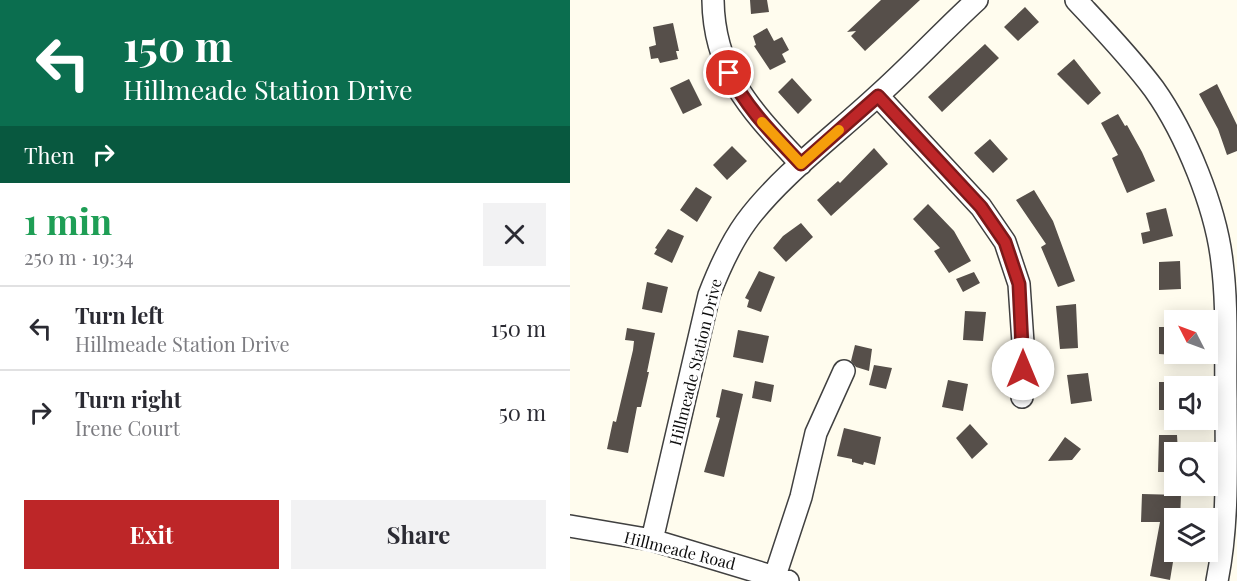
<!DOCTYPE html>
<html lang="en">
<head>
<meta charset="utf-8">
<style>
	body { margin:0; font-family:"Playfair Display",serif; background:#f2f2f3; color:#2b2b33; height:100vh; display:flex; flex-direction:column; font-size:22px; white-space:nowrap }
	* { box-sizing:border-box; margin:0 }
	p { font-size:20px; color:#7c7c81 }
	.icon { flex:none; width:33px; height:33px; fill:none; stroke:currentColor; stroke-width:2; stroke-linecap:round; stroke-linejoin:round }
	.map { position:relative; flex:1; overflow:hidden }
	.panel { display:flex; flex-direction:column; background:#fff; width:570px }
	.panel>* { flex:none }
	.guide { background:#0b6e4f; color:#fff; overflow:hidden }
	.needle { width:39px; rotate:312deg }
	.buttons { position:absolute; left:594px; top:310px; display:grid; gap:12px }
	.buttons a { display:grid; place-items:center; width:54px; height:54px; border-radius:0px; background:#fff; box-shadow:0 3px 15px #0003; font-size:30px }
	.pin { position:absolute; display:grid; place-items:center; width:51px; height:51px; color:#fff; margin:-26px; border:3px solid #fff; border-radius:50%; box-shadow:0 2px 6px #0007 }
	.me { position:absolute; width:66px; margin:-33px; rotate:0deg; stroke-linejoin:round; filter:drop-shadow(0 0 4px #0008) }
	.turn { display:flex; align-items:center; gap:21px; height:126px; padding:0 24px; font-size:27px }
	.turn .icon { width:78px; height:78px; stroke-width:2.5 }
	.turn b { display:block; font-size:42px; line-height:51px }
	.then { display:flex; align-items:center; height:57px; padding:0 24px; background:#0003; gap:12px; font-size:22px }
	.round { display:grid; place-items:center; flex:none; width:63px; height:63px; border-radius:0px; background:#f2f2f3 }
	.head { display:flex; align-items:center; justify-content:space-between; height:102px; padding:0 24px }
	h1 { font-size:36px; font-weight:700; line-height:45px; color:#1e9e55 }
	.primary-button { display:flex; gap:12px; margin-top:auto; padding:12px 24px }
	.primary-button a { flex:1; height:69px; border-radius:0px; background:#bd2628; color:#fff; font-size:24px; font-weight:700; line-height:69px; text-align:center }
	.primary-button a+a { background:#f2f2f3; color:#2b2b33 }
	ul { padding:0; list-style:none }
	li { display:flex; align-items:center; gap:18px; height:84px; padding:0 24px; border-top:2px solid #e1e1e2 }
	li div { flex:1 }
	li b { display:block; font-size:22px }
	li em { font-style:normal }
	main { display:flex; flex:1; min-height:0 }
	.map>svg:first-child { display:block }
	.building { fill:#564f4a }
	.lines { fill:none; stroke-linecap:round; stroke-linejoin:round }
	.minor-casing { stroke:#404040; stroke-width:24 }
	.minor { stroke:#fff; stroke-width:21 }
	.route-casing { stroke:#7b191a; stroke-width:15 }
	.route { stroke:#bd2628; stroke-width:10 }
	.slow { stroke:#f59e0b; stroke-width:10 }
	.labels { text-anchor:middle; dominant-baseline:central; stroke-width:6; stroke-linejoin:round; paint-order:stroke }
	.street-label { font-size:16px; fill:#0d0d0d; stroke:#fff }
</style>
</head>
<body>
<main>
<section class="panel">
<div class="guide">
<div class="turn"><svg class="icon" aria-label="left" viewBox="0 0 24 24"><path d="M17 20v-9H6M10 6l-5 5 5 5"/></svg><div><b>150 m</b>Hillmeade Station Drive</div></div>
<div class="then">Then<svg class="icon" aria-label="right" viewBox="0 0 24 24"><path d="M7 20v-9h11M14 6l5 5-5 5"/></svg></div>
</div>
<div class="head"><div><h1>1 min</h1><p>250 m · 19:34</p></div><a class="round"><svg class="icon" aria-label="close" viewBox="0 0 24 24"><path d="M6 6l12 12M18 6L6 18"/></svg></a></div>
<ul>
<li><svg class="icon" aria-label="left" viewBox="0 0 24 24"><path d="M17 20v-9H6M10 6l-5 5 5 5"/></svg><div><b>Turn left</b><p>Hillmeade Station Drive</p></div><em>150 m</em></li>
<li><svg class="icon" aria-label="right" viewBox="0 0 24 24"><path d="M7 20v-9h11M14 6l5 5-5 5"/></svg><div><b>Turn right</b><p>Irene Court</p></div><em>50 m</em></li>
</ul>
<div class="primary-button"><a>Exit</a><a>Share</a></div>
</section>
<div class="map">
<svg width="667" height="581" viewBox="0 0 667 581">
	<rect width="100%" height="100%" fill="#fffcee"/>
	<path class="building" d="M180,0h17l2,12 -18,2z
		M311,0h39l-55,51 -14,-15 5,-5 -9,1z
		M455,7l14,15 -21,19 -14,-14z
		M103,23l6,28h-3l2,8 -18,4 -2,-5 -7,1 -2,-12 7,-2 -3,-18z
		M197,28l7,13 8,-4 7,13 -7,4 4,8 -16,8 -16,-24 2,-1 -3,-9z
		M415,44l14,14 -57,54 -14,-15z
		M504,59l27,34 -13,12 -31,-31z
		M222,78l20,22 -14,14 -20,-22z
		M119,79l13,26 -19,9 -13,-26z
		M647,84l20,41v26l-10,4 -9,-26 -19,-35z
		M548,114l7,12 2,-1 15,27 13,29 -28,12 -15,-35 6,-3 -17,-32z
		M420,139l18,20 -15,14 -19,-20z
		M162,146l15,15 -20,19 -14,-15z
		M304,148l14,16 -57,52 -14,-16 21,-19 2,2z
		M126,187l16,10 -15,25 -17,-12z
		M464,190l19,31 22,60 -17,6 -17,-40 5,-3 -30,-44z
		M358,204l26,27 17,30 -22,12 -15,-22 6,-3 -27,-29z
		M596,208l7,28 -30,8 -2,-11 9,-2 -4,-18z
		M231,223l12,14 -27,25 -13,-14 10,-12z
		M98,229l16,7 -12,27 -18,-9 3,-5 -2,-1z
		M610,261l1,28 -22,1v-28z
		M189,271l16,6 -14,35 -14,-5 2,-7 -4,-2z
		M404,272l6,11 -17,9 -7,-13z
		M77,282l21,5 -6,26 -20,-4z
		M506,304l2,44 -18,1 -4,-43z
		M395,311l21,1 -3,29 -20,-1z
		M589,327h15v28l-15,-1z
		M57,328l28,5 -8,39h2l-8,35h-4l-9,46 -21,-4 6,-28 3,1 17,-72 1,-9 -9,-1z
		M168,330l31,6 -6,27 -30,-6z
		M285,345l17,4 -3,22 -13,-4 -5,-6z
		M304,365l18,3 -6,21 -17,-4z
		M518,373l4,28 -21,3 -4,-29z
		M378,380l20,4 -5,27 -21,-4z
		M185,381l19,4 -3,17 -19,-4z
		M589,382h15v28h-15z
		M152,389l21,5 -19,83 -20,-5 16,-54 -4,-1z
		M400,424l18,20 -16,15 -16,-21z
		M274,428l37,9 -6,28 -11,-3 -1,3 -11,-3v-3l-15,-3z
		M589,435h18l1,18h-4v19h-16z
		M495,437l16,12 -9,11 -24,1z
		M572,494l39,1 -1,24h-6v37l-4,24 -20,-4 10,-54h-19z"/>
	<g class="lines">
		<g class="minor-casing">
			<path id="minor" d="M143,0c1,75 41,113 88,164
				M506,0c27,29 55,58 78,89 32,45 62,119 68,173 6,46 3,91 4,137 0,60 3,123 -9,182
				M308,96l103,111 24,35 14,42 4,59 -1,54
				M0,526l82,14 136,41
				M82,540l57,-245c10,-26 21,-51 37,-73 32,-44 89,-87 129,-124 35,-31 67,-66 102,-98
				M205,576l26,-79 15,-64 28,-62"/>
		</g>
		<use href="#minor" class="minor"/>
	</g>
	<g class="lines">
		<g class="route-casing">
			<path id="route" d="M159,73c18,36 45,62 72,91l77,-68 103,111 24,35 14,42 4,85"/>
		</g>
		<use href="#route" class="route"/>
		<path class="slow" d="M192,122l39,42 38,-34"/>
	</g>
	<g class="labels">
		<g class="street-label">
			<text transform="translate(125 362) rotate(-76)">Hillmeade Station Drive</text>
			<text transform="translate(110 550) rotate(14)">Hillmeade Road</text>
		</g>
	</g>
</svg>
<div class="buttons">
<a><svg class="needle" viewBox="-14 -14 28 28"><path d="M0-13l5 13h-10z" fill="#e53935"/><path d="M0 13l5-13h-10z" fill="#7c7c81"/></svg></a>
<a><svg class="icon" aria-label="sound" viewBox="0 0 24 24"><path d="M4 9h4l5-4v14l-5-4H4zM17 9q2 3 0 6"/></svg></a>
<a><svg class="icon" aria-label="search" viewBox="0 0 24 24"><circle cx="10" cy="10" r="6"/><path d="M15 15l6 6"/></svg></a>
<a><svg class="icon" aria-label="layers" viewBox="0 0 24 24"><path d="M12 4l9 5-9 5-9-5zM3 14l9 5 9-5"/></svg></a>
</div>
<div class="pin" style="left:159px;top:73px;background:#d93025"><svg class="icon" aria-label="arrive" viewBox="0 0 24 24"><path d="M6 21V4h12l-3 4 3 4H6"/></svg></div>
<svg class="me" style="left:453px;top:369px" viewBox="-20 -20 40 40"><circle r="19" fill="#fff"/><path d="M0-13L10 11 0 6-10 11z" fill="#bd2628"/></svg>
</div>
</main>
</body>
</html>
